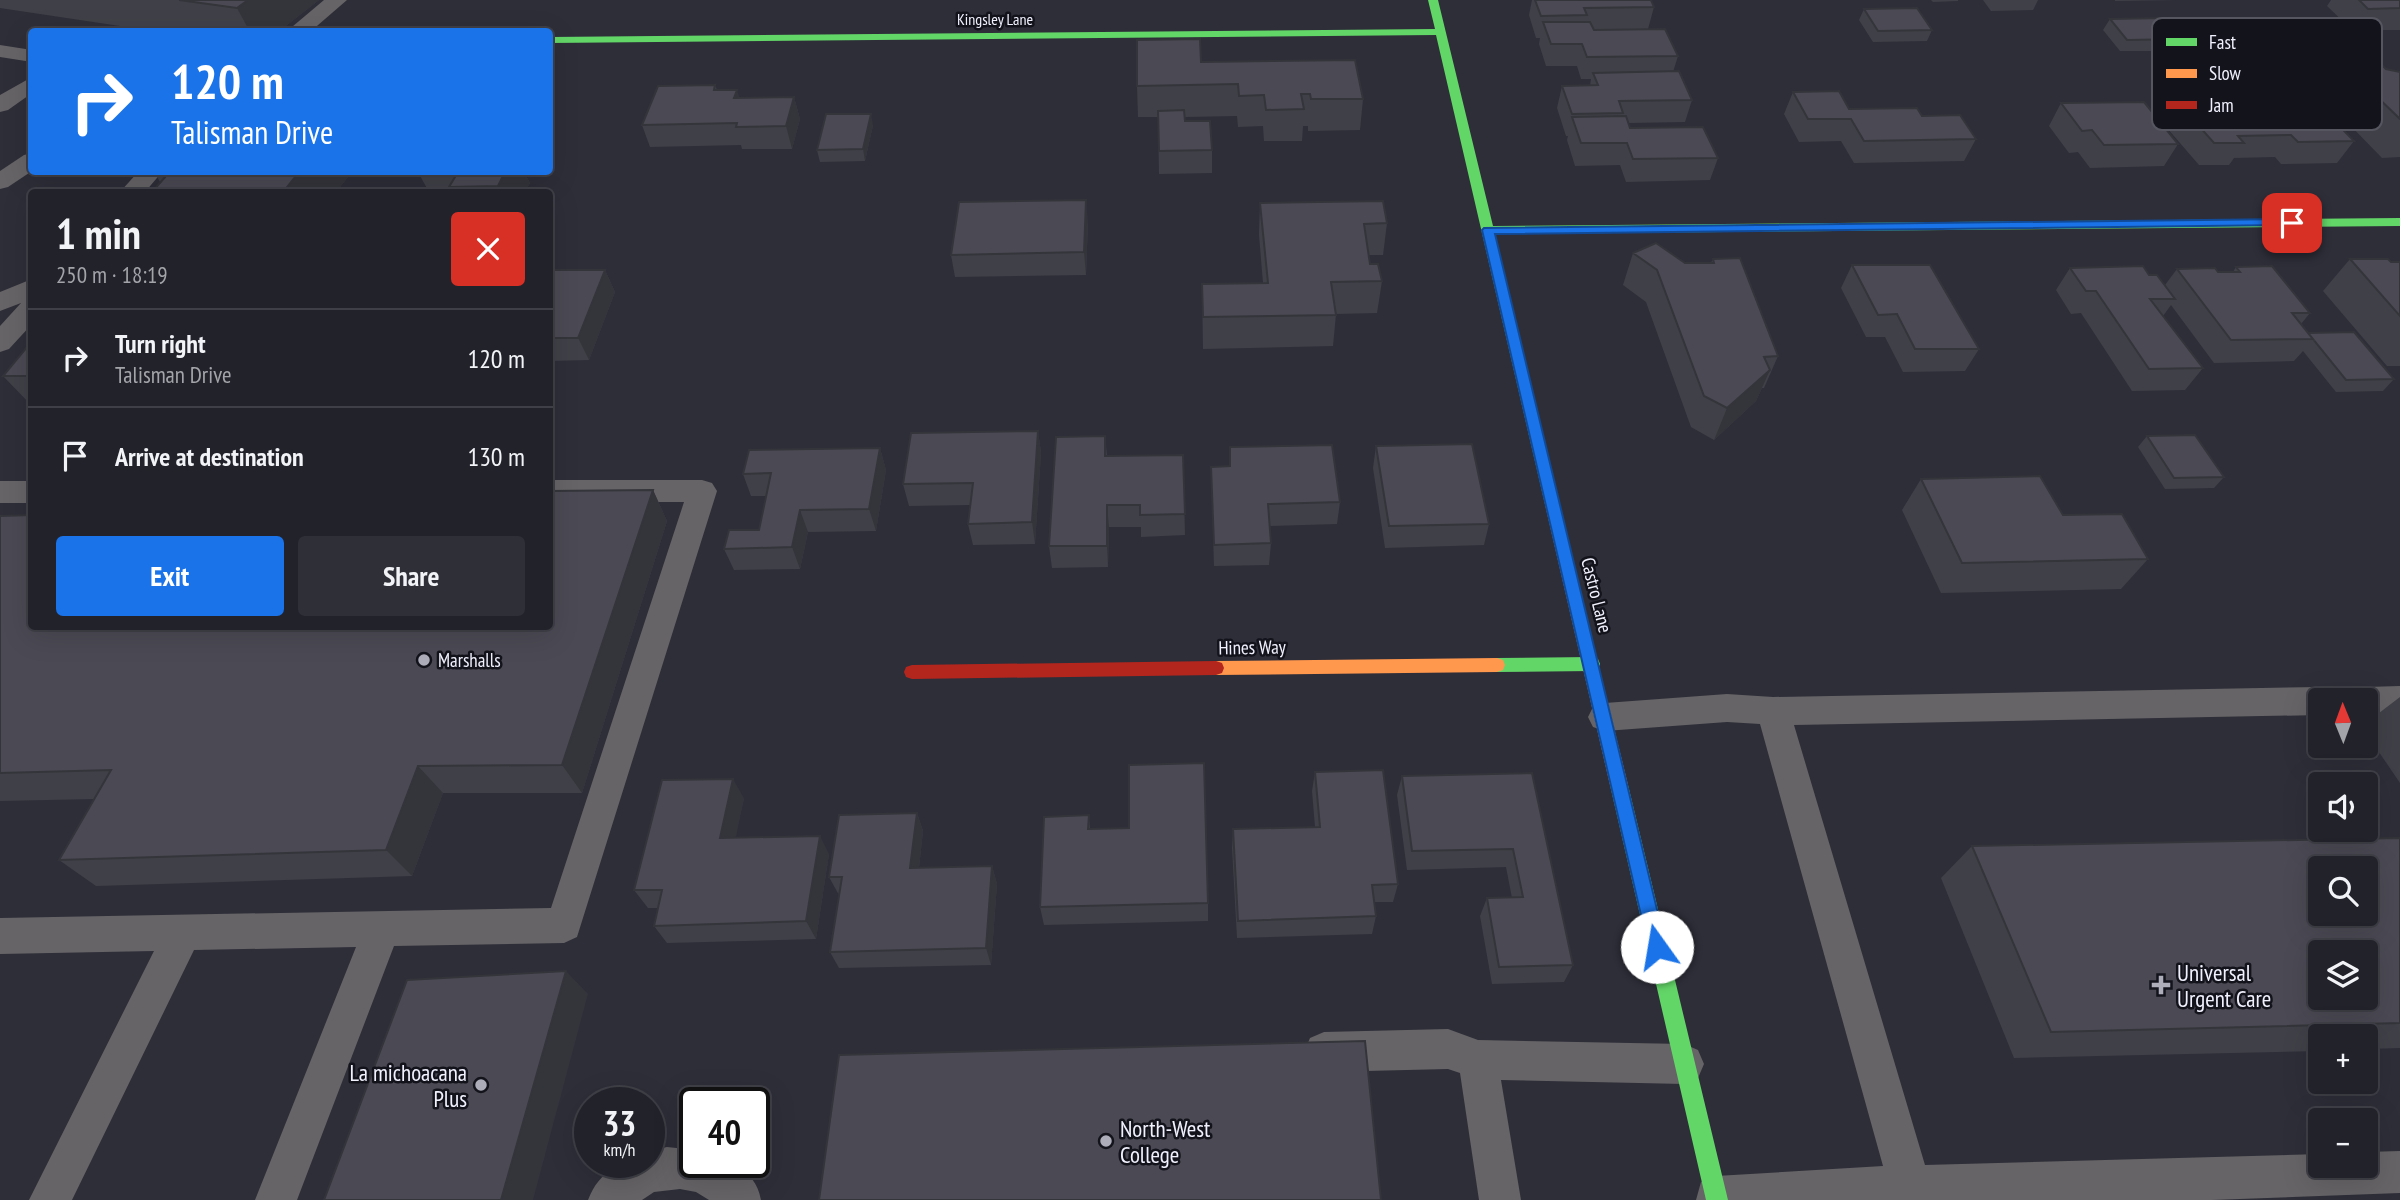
<!DOCTYPE html>
<html lang="en">
<head>
<meta charset="utf-8">
<style>
	body { margin:0; font-family:"PT Sans Narrow",sans-serif; background:#2e2f37; color:#f1f3f6; height:100vh; display:flex; flex-direction:column; font-size:26px; white-space:nowrap }
	* { box-sizing:border-box; margin:0 }
	p { font-size:23px; color:#a2a4a9 }
	.icon { flex:none; width:38px; height:38px; fill:none; stroke:currentColor; stroke-width:2; stroke-linecap:round; stroke-linejoin:round }
	.map { position:relative; flex:1; overflow:hidden }
	.drawer { position:absolute; left:28px; top:189px; width:525px; height:441px; display:flex; flex-direction:column; background:#22222b; border-radius:7px; box-shadow:0 7px 28px #0002,0 0 0 2px #3f3f47 }
	.drawer>* { flex:none }
	.hud { position:absolute; left:28px; top:28px; width:525px; height:147px; border-radius:7px; box-shadow:0 7px 28px #0002,0 0 0 2px #3f3f47; background:#1a73e8; color:#fff; overflow:hidden }
	.needle { width:46px; rotate:359deg }
	.controls { position:absolute; left:2308px; top:688px; display:grid; gap:14px }
	.controls a { display:grid; place-items:center; width:70px; height:70px; border-radius:7px; background:#22222b; box-shadow:0 7px 28px #0002,0 0 0 2px #3f3f47; font-size:35px }
	.speed { position:absolute; left:574px; top:1087px; display:flex; gap:14px; font-size:35px; font-weight:700; text-align:center }
	.speed>* { display:grid; place-content:center; width:91px; height:91px; border-radius:50%; background:#22222b; box-shadow:0 7px 28px #0002,0 0 0 2px #3f3f47; line-height:1 }
	.speed small { font-size:18px; font-weight:400 }
	.speed .limit { border:4px solid #111; border-radius:10px; background:#fff; color:#111 }
	.pin { position:absolute; display:grid; place-items:center; width:60px; height:60px; color:#fff; margin:-30px; border-radius:14px; box-shadow:0 4px 10px #0006 }
	.me { position:absolute; width:77px; margin:-38px; rotate:347deg; stroke-linejoin:round; filter:drop-shadow(0 0 5px #0008) }
	.turn { display:flex; align-items:center; gap:24px; height:147px; padding:0 28px; font-size:32px }
	.turn .icon { width:91px; height:91px; stroke-width:2.5 }
	.turn b { display:block; font-size:49px; line-height:60px }
	.round { display:grid; place-items:center; flex:none; width:74px; height:74px; border-radius:7px; background:#2e2f37 }
	.headline { display:flex; align-items:center; justify-content:space-between; height:119px; padding:0 28px }
	h1 { font-size:42px; font-weight:800; line-height:52px }
	.button { display:flex; gap:14px; margin-top:auto; padding:14px 28px }
	.button a { flex:1; height:80px; border-radius:7px; background:#1a73e8; color:#fff; font-size:28px; font-weight:800; line-height:80px; text-align:center }
	.button a+a { background:#2e2f37; color:#f1f3f6 }
	ul { padding:0; list-style:none }
	li { display:flex; align-items:center; gap:21px; height:98px; padding:0 28px; border-top:2px solid #3f3f47 }
	li div { flex:1 }
	li b { display:block; font-size:26px }
	li em { font-style:normal }
	.map>svg:first-child { display:block }
	.lines { fill:none; stroke-linecap:round; stroke-linejoin:round }
	.lane { fill:#666466; fill-rule:evenodd }
	.fast { fill:#63d668; fill-rule:evenodd }
	.slow { fill:#ff974d; fill-rule:evenodd }
	.jam { fill:#b3261e; fill-rule:evenodd }
	.wall { fill:#404048 }
	.shaded-wall { fill:#34343b }
	.building { fill:#4b4a54; stroke:#34343b; stroke-width:2; fill-rule:evenodd }
	.route { fill:#1a73e8; stroke:#114b97; stroke-width:2 }
	.poi-dot { fill:#adadb9; stroke:#13131c; stroke-width:2.5 }
	.labels { text-anchor:middle; dominant-baseline:central; stroke-width:5; stroke-linejoin:round; paint-order:stroke }
	.far-street-label { font-size:16px; fill:#f1f1fe; stroke:#13131c }
	.street-label { font-size:19px; fill:#f1f1fe; stroke:#13131c }
	.poi-label { font-size:19px; fill:#f1f1fe; stroke:#13131c; text-anchor:start }
	.near-poi-label { font-size:23px; fill:#f1f1fe; stroke:#13131c; text-anchor:start }
	.key { fill:#13131c; stroke:#565660; stroke-width:2 }
	.key-label { font-size:19px; fill:#f1f1fe }
</style>
</head>
<body>
<div class="map">
<svg width="2400" height="1200" viewBox="0 0 2400 1200">
	<rect width="100%" height="100%" fill="#2e2e39"/>
	<g class="lines">
		<path class="lane" d="M324,0h23l-37,32h-24z
			M0,45l32,5v12l-32,-5z
			M32,77v16l-24,17 -8,2v-17z
			M32,153v18l-24,16 -8,2v-18l24,-16z
			M138,172h24l-17,20h-25z
			M32,279v19l-5,2 5,-1v25l-23,25 -9,3v-26l21,-23 -21,8v-19z
			M550,480h152l10,3 5,8 -140,446 -13,6 -170,3 -97,254h-42l101,-253 -162,3 -122,250h-43l125,-249 -154,3v-36l551,-10 133,-406h-134z
			M0,481h32v22h-32z
			M2400,686v28l-34,1v-15h-16l4,-9 12,-4z
			M2320,687l12,4 4,9h-16v15l-526,10 131,440 395,-11v12h46v-14l34,-1v42l-188,7h-516l5,-18 15,-6 167,-10 -123,-442 -33,-2 -122,9 -12,-4 -5,-10 5,-10 12,-4 122,-9 46,3z
			M1448,1029l30,11 206,4 14,6 6,14 -6,14 -14,6 -183,-4 20,120h-42l-19,-127 -12,-4 -124,3 -14,-6 -6,-14 6,-14 14,-6z
			M667,1147l28,3v12c29,0 60,3 66,38h-52l-13,-8 -16,-3 -26,3 -12,8h-54c12,-30 31,-38 61,-38v-11z"/>
		<path class="fast" d="M1428,0h10l55,226 907,-8v8l-906,8 64,266 -7,5 -7,-5 -108,-465 -886,8v-6l885,-8z
			M1592,657l6,2 2,5 -2,5 -6,2 -95,1 -6,-2 -2,-5 2,-5 6,-2z
			M1619,777l6,3 3,5 100,415h-22l-96,-415 3,-5z"/>
		<path class="slow" d="M1551,495l7,5 70,285 -3,5 -6,3 -6,-3 -3,-5 -66,-285z
			M1497,658l6,2 2,5 -2,5 -6,2 -281,3 -6,-2 -2,-5 2,-5 6,-2z"/>
		<path class="jam" d="M1216,661l6,2 2,5 -2,5 -6,2 -304,4 -6,-2 -2,-5 2,-5 6,-2z"/>
	</g>
	<path class="wall" d="M0,0h319l-41,32h-118l-160,-24z
		M1532,0h119l3,7 -6,22 30,27 -5,16 19,28 -7,22 -57,1 2,5 88,30 -8,22 -84,2 -6,-17 -45,1 -8,-26 1,-4h-2l-9,-28 5,-22h28l1,-7h-10l-4,-13h-31l-7,-22 1,-6h-4l-7,-23z
		M1931,0h27v1l-25,1z
		M1983,0h55l-5,10 -42,1z
		M2115,0h62l-62,1z
		M2331,0h69v30h-48l-25,-24z
		M1864,9l68,21 -5,11 -54,1 -14,-22z
		M2110,19l75,20 -3,4 82,35 -8,11 -21,1 9,9h50l-15,-16 22,-31h7l2,-3 90,23v85l-18,1 -35,-36h-11l18,19 -17,22 -56,1 -6,-7 -41,1 -5,7h-30l-32,-37 24,-38 23,-1 -22,-24h-24l-10,-10 3,-4h-41l-17,-21z
		M1201,62l162,37 -3,31 -52,1v-5h-5l-1,15h-38l-1,-15 -25,1 -1,-11 -52,1v4l27,29v23l-53,1 -1,-57h-20l-1,-31z
		M715,85l2,5 23,8 54,-1 6,22 -8,30h-50l-1,-4 -91,2 -8,-22z
		M1793,92l56,17 73,7 54,23 -12,22 -110,2 -13,-22 -42,1 -15,-28z
		M2061,103l117,41 -14,22 -74,2 -12,-16 -9,1 -20,-27z
		M873,125l-8,36 -45,1 -3,-12z
		M159,172h193l-16,20h-184l8,-10 -4,-7z
		M418,172h106l6,11 -5,9h-96z
		M1260,203l127,20 -4,32h-14l1,9 12,17 -5,32 -41,1 -3,32 -130,3 -1,-65 61,-1 -4,-48z
		M1088,222l-2,53 -131,2 -4,-22z
		M1633,253l52,10h26l2,-4 65,97 -14,32h-2l-6,13 -42,39 -23,-13 -45,-125 -23,-17z
		M2350,259l50,3v104h-13l-64,-75z
		M1852,265l127,84 -14,22 -62,1 -18,-35h-19l-25,-49z
		M2236,267l74,46 -9,11 7,9 86,46 -11,12 -47,1 -33,-41 -9,10 -80,2 -43,-58 -8,11 40,52 -18,22 -53,1 -51,-78 -10,1 -15,-24 14,-22 79,7 16,10 12,-16 41,3h15z
		M550,270h55l10,22 -26,68 -39,1z
		M32,341v65l-29,-30z
		M1038,431l3,22 -6,91 -62,1 -5,-21 2,-19 -61,1 -6,-22z
		M1105,436l2,20 76,-1 2,80 -44,2v-10h-32l-1,40 -56,1 -3,-22z
		M2147,436l77,41 -10,11 -49,1 -27,-42z
		M1376,446l113,78 -5,21 -99,3 -12,-80z
		M1230,447l110,55 -3,22 -67,2 1,17 -2,22 -55,1 -3,-99 18,-1z
		M880,448l6,22 -10,61 -68,1 -8,37 -66,1 -10,-21 35,-19 7,-34h-15l-8,-22z
		M1921,479l142,36 85,44 -27,30 -180,4 -39,-83z
		M653,490l14,31 -85,272h-139l-31,83 -316,10 -37,-26 35,-61 -94,2v-285l32,110z
		M2400,697v86l-34,-50v-10z
		M1315,772l83,112 -5,18h-19l2,14 -4,18 -135,4 -5,-90 1,-19 82,-2 -3,-36z
		M1532,773l41,192 -9,17 -72,2 -12,-68 7,-18h25l-6,-31 -99,3 -10,-75 5,-19z
		M744,798l-9,40 94,16 -13,85 -149,4 -13,-17 4,-18h-10l-14,-18z
		M917,813l6,18 -4,37 73,-2 5,18 -6,81 -152,3 -9,-16 9,-57 -10,-18z
		M1089,815l1,14 39,-1 79,75v18l-164,4 -4,-18z
		M2400,838v210l-34,1v-13h-46v15l-306,7 -73,-180 31,-32z"/>
	<path class="shaded-wall" d="M248,0h71l-41,32h-28l-13,-24z
		M737,90l7,22 -10,-14z
		M794,97l6,22 -8,30 -6,-23z
		M871,114l2,11 -8,36 -2,-12z
		M299,172h53l-16,20h-53z
		M505,172h19l6,11 -5,9h-24l-3,-6z
		M1086,200l2,22 -2,53 -2,-23z
		M605,270l10,22 -26,68 -11,-22z
		M1770,370l-14,31 -42,39 13,-32z
		M1038,431l3,22 -6,91 -3,-22z
		M880,448l6,22 -10,61 -7,-22z
		M653,490l14,31 -85,272 -20,-28z
		M1107,505l2,22 -1,40 -1,-21z
		M800,510l8,22 -8,37 -8,-22z
		M418,766l25,27 -31,83 -26,-26z
		M733,779l11,19 -12,59 -12,-19z
		M917,813l6,18 -6,55 -7,-18z
		M820,836l9,18 -13,85 -10,-18z
		M992,866l5,18 -6,81 -5,-17z
		M566,971l22,23 -55,206h-32z"/>
	<path class="building" d="M179,0h69l-11,8z
		M1535,0h116l3,7 -70,1 3,7 -46,1z
		M2359,0h41v8l-32,1z
		M1917,8l15,22 -54,1 -14,-22z
		M2165,18l20,21 -58,1 -17,-21z
		M1543,22h47l4,8 71,-1 13,27 -91,1 -5,-13h-31z
		M1200,39l1,23 154,-2 8,39h-52l-1,-5h-9l3,15 -38,1 -2,-15 -25,1 -1,-12 -101,2v-46z
		M2364,48l22,21 14,3v47l-29,-28h-31l-39,-39h12l-3,-3z
		M1679,71l13,29 -73,1 4,12 -51,1 -10,-28 36,-1 -5,-12z
		M715,85l-1,5h23l-3,8 60,-1 -8,29 -50,1 1,-4 -95,2 16,-39z
		M2234,89l10,10 68,-1 42,43 -56,1 -7,-7 -53,1 6,7h-30l-33,-37 23,-1 -13,-15z
		M1839,91l10,18 68,-1 5,8 38,-1 16,24 -112,2 -13,-22h-43l-15,-27z
		M2144,102l34,42 -74,1 -12,-15 -10,1 -21,-28z
		M1184,110l1,11h25l2,29 -53,1 -1,-40z
		M826,114h45l-8,35 -46,1z
		M1626,116l4,12 73,-1 15,31 -85,1 -6,-16h-46l-9,-26z
		M159,172h140l-16,20h-131l14,-16 -10,-1z
		M458,172h47l-7,14 -49,1z
		M1086,200l-2,52 -133,3 8,-53z
		M1383,201l4,22 -23,1 6,40h8l4,17 -51,1 5,33 -133,2 -1,-33 66,-1 -8,-80z
		M1656,243l29,20h29l-1,-4 27,-1 38,98 -14,1 6,13 -43,38 -23,-12 -47,-126 -24,-17z
		M2350,259h38l3,3h9v54z
		M1852,265h78l49,84h-64l-18,-35 -19,1z
		M2143,266l6,9h8l18,24h-25l53,69 -54,1 -53,-78h-10l-16,-23z
		M2272,266l38,47h-18l21,26 -82,1 -54,-71 38,-1 3,4h22l-4,-5z
		M550,270h55l-27,68h-28z
		M2354,332l40,47 -48,1 -38,-47z
		M32,341v35h-29z
		M1038,431l-6,91 -64,2 5,-41 -70,1 8,-51z
		M2195,435l29,42 -50,1 -27,-42z
		M1105,436v20l78,-1 2,59 -45,1v-10h-33v41h-58l7,-109z
		M1472,444l17,80 -100,2 -13,-80z
		M1332,445l8,57 -72,2 3,39 -57,2 -3,-78 19,-1v-19z
		M880,448l-11,61 -69,1 -8,37 -68,2 5,-19h30l12,-57 -28,1 6,-24z
		M2040,476l23,39 59,-1 26,45 -186,4 -41,-84z
		M653,490l-91,275 -144,1 -32,84 -327,10 52,-90 -111,3v-257l32,-1v111h518v-135z
		M1204,763l4,140 -168,4 4,-90 45,-2 -1,14 41,-1v-63z
		M1383,770l15,114 -26,1 4,31 -138,5 -5,-92 87,-2 -5,-55z
		M1532,773l41,192 -74,2 -12,-69 36,-1 -10,-48 -101,2 -10,-75z
		M733,779l-13,59 100,-2 -14,85 -152,5 8,-36h-28l28,-110z
		M917,813l-7,55 82,-2 -6,82 -156,4 12,-75h-13l10,-62z
		M2400,838v185l-349,9 -79,-186zM2320,868h46v46h-46zM2320,952h46v46h-46z
		M566,971l-65,229h-177l83,-220z
		M1365,1041l16,159h-562l20,-145z"/>
	<path class="route" d="M2292,219l6,4 -1,2 -802,9 171,713 -2,7 -7,2 -7,-2 -168,-724 2,-2z"/>
	<g class="poi-dot">
		<circle cx="424" cy="660" r="7"/>
		<path d="M2157.5 974.5h7v7h7v7h-7v7h-7v-7h-7v-7h7z"/>
		<circle cx="481" cy="1085" r="7"/>
		<circle cx="1106" cy="1141" r="7"/>
	</g>
	<g class="labels">
		<g class="far-street-label">
			<text x="995" y="19">Kingsley Lane</text>
		</g>
		<g class="street-label">
			<text transform="translate(1597 595) rotate(76)">Castro Lane</text>
			<text transform="translate(1252 647) rotate(-1)">Hines Way</text>
		</g>
		<g class="poi-label">
			<text x="438" y="660">Marshalls</text>
		</g>
		<g class="near-poi-label">
			<text x="2177" y="972">Universal<tspan x="2177" dy="26">Urgent Care</tspan></text>
			<text x="467" y="1072" text-anchor="end">La michoacana<tspan x="467" dy="26">Plus</tspan></text>
			<text x="1120" y="1128">North-West<tspan x="1120" dy="26">College</tspan></text>
		</g>
	</g>
	<rect x="2152" y="18" width="230" height="112" rx="10" class="key"/>
	<rect x="2166" y="38" width="31" height="8" fill="#63d668"/>
	<rect x="2166" y="69" width="31" height="9" fill="#ff974d"/>
	<rect x="2166" y="101" width="31" height="8" fill="#b3261e"/>
	<g class="key-label">
		<text x="2209" y="49">Fast</text>
		<text x="2209" y="80">Slow</text>
		<text x="2209" y="112">Jam</text>
	</g>
</svg>
<div class="controls">
<a><svg class="needle" viewBox="-14 -14 28 28"><path d="M0-13l5 13h-10z" fill="#e53935"/><path d="M0 13l5-13h-10z" fill="#a2a4a9"/></svg></a>
<a><svg class="icon" aria-label="sound" viewBox="0 0 24 24"><path d="M4 9h4l5-4v14l-5-4H4zM17 9q2 3 0 6"/></svg></a>
<a><svg class="icon" aria-label="search" viewBox="0 0 24 24"><circle cx="10" cy="10" r="6"/><path d="M15 15l6 6"/></svg></a>
<a><svg class="icon" aria-label="layers" viewBox="0 0 24 24"><path d="M12 4l9 5-9 5-9-5zM3 14l9 5 9-5"/></svg></a>
<a>+</a>
<a>−</a>
</div>
<div class="speed"><div>33<small>km/h</small></div><div class="limit">40</div></div>
<div class="pin" style="left:2292px;top:223px;background:#d93025"><svg class="icon" aria-label="arrive" viewBox="0 0 24 24"><path d="M6 21V4h12l-3 4 3 4H6"/></svg></div>
<svg class="me" style="left:1657px;top:947px" viewBox="-20 -20 40 40"><circle r="19" fill="#fff"/><path d="M0-13L10 11 0 6-10 11z" fill="#1a73e8"/></svg>
<div class="hud">
<div class="turn"><svg class="icon" aria-label="right" viewBox="0 0 24 24"><path d="M7 20v-9h11M14 6l5 5-5 5"/></svg><div><b>120 m</b>Talisman Drive</div></div>
</div>
<section class="drawer">
<div class="headline"><div><h1>1 min</h1><p>250 m · 18:19</p></div><a class="round" style="background:#d93025;color:#fff"><svg class="icon" aria-label="close" viewBox="0 0 24 24"><path d="M6 6l12 12M18 6L6 18"/></svg></a></div>
<ul>
<li><svg class="icon" aria-label="right" viewBox="0 0 24 24"><path d="M7 20v-9h11M14 6l5 5-5 5"/></svg><div><b>Turn right</b><p>Talisman Drive</p></div><em>120 m</em></li>
<li><svg class="icon" aria-label="arrive" viewBox="0 0 24 24"><path d="M6 21V4h12l-3 4 3 4H6"/></svg><div><b>Arrive at destination</b></div><em>130 m</em></li>
</ul>
<div class="button"><a>Exit</a><a>Share</a></div>
</section>
</div>
</body>
</html>
